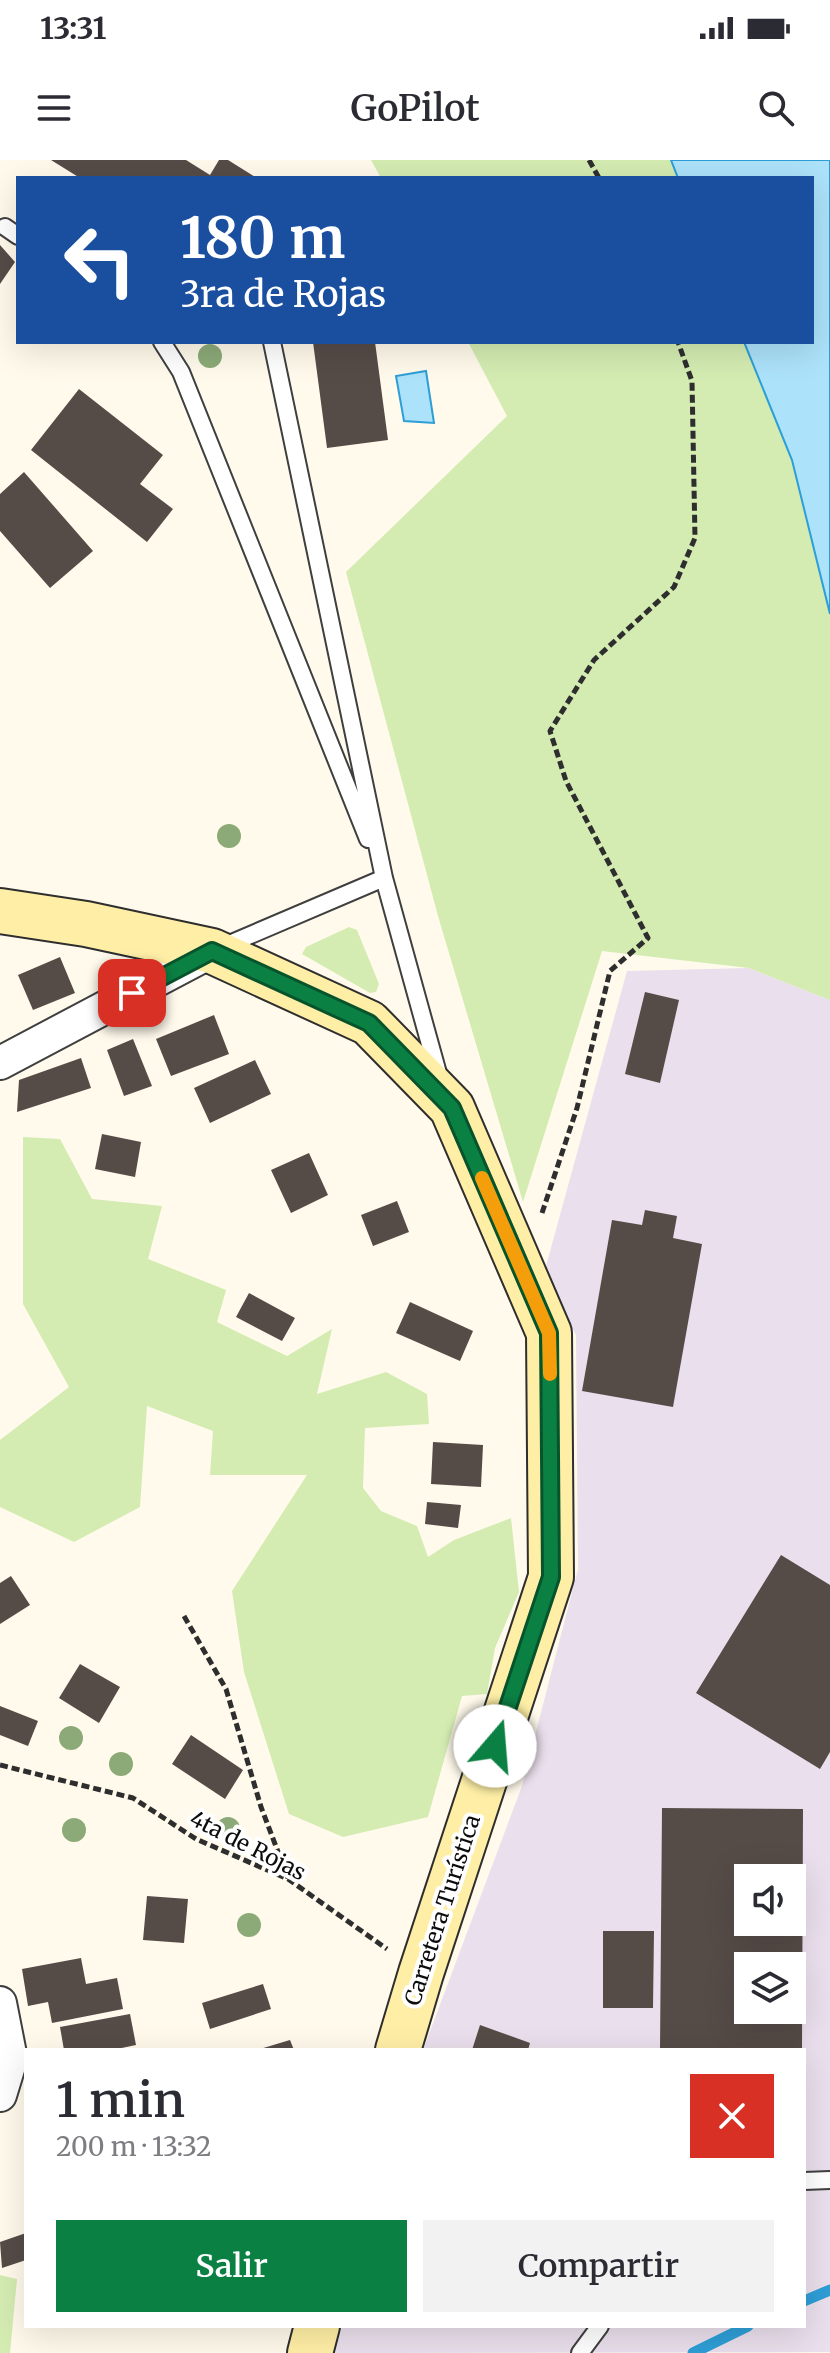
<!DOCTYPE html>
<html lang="es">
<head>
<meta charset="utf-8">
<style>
	body { margin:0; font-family:Merriweather,serif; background:#f2f2f3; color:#2b2b33; height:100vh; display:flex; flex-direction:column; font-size:30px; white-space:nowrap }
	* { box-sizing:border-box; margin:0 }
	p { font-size:26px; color:#7c7c81 }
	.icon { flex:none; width:44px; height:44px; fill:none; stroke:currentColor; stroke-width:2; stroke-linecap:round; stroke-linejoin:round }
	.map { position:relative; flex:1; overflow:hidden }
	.panel { position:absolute; left:24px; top:1888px; width:782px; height:280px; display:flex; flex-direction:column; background:#fff; border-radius:0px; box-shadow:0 8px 32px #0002 }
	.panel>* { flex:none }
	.guide { position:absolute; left:16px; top:16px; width:798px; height:168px; border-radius:0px; box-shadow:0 8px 32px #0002; background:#1a4fa0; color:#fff; overflow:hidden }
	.tools { position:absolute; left:734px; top:1704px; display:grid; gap:16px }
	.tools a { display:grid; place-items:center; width:72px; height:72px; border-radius:0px; background:#fff; box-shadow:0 8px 32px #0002; font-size:40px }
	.pin { position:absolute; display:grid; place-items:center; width:68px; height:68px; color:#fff; margin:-34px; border-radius:16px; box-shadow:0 4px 12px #0006 }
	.me { position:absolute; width:88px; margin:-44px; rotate:18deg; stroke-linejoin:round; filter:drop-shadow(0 0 6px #0008) }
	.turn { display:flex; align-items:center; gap:28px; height:168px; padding:0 32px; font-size:36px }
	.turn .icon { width:104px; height:104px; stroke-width:2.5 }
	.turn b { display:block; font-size:56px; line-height:68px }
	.round { display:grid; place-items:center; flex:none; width:84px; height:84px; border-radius:0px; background:#f2f2f3 }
	.summary { display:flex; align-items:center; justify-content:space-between; height:136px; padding:0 32px }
	h1 { font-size:48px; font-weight:600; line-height:60px }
	.button { display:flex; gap:16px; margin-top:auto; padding:16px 32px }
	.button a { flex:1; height:92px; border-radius:0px; background:#0b8043; color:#fff; font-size:32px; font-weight:600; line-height:92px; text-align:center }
	.button a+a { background:#f2f2f3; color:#2b2b33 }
	.status { display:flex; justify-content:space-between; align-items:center; height:56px; padding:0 40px; background:#fff; direction:ltr }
	.status svg { height:22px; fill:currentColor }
	header { display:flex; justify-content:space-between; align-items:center; height:104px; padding:0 32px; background:#fff; font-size:36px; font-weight:600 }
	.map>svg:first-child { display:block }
	.industrial { fill:#eadfec; fill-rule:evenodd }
	.green { fill:#d4ecb2 }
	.water { fill:#ace2fa; stroke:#2e9ed6; stroke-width:2 }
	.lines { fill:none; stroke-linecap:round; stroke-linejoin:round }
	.stream { stroke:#2e9ed6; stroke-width:11 }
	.building { fill:#554c48; fill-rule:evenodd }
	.service-casing { stroke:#3f3f3f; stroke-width:20 }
	.minor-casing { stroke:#3f3f3f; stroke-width:36 }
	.secondary-casing { stroke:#2e2e2e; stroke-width:48 }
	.path { stroke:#2e2e2e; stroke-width:5; stroke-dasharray:8 4; stroke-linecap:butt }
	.service { stroke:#fff; stroke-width:16 }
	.minor { stroke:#fff; stroke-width:32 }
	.secondary { stroke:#ffefa6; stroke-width:44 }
	.tree { fill:#8caa78 }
	.route-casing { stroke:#07532c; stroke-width:20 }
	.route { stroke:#0b8043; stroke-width:14 }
	.slow { stroke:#f59e0b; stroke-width:14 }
	.labels { text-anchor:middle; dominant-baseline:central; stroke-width:8; stroke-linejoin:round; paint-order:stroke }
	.street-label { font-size:22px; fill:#0c0c0c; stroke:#fff }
</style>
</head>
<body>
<div class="status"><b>13:31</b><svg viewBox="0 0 49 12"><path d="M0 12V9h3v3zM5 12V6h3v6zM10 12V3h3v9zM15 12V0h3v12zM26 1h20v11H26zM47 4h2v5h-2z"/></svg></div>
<header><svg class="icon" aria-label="menu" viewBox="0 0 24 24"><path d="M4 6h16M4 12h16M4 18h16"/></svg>GoPilot<svg class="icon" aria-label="search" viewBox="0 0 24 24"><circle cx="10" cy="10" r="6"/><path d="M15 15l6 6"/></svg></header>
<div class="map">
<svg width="830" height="2193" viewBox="0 0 830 2193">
	<rect width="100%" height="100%" fill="#fffaeb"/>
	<path class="industrial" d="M749,808l81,32v1352l-495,1 7,-27h462v-276h-381l99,-264 56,-217 -2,-234 -33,-58 84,-306zM748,1718h44v44h-44zM748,1806h44v44h-44z"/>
	<path class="green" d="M371,0h300l7,18h-297z
		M468,182h276l48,118 38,154v386l-81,-32 -147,-17 -79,251 -85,-286 -92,-344 161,-156z
		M349,767l8,3 22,54 -3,8 -6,1 -68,-39 4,-7z
		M23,977l37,2 32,60 70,7 -14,53 78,31 -9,32 70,34 45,-27 -15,65 69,-22 41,22 2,30 -64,4 -2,60 18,23 36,15 11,31 26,-17 57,-22 8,74 -24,56 -8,46 -25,2 -34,121 -85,20 -54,-23 -45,-142 -12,-81 75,-116h-97l3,-44 -66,-25 -7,101 -66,35 -74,-35v-67l69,-53 -46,-83z
		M0,2115l17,4 -7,74h-10z"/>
	<path class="water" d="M671,0h159v454l-38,-154 -48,-118h68v-164h-134z
		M426,211l8,52 -30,-2 -8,-45z"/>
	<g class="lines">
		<path class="stream" d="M804,2141l26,-11
			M693,2193l55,-27"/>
	</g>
	<path class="building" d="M51,0h135l24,15 9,-15h9l29,18h-177z
		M0,85l15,17 -15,22z
		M313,182h62l13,98 -61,8z
		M79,229l84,66 -23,29 33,25 -26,33 -116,-92z
		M24,312l69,79 -43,37 -50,-57v-37z
		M60,797l15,36 -42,17 -15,-35z
		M645,832l34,8 -19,83 -35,-9z
		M214,855l15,39 -58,22 -15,-37z
		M133,879l19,47 -28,10 -17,-46z
		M81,898l10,30 -74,24 2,-32z
		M255,900l16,34 -61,29 -16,-35z
		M102,974l39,8 -6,35 -40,-8z
		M309,993l19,42 -37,18 -20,-43z
		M397,1041l12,31 -36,14 -12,-31z
		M645,1050l32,6 -4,22 29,6 -29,163 -91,-16 30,-171 30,5z
		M249,1133l46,25 -13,23 -46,-24z
		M410,1142l63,29 -13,30 -64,-28z
		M433,1282l50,3 -2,42 -50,-3z
		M427,1342l34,3 -3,23 -33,-4z
		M781,1395l49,30v167l-10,17 -124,-76z
		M11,1416l19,29 -30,19v-41z
		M80,1504l40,23 -21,36 -40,-25z
		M0,1546l38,15 -10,25 -28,-11z
		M191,1575l52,35 -18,29 -53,-35z
		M662,1648l141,1 -1,241h-142zM748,1718h44v44h-44zM748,1806h44v44h-44z
		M147,1736l41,3 -4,44 -41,-3z
		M603,1771h51l-1,77h-50z
		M81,1798l5,26 31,-6 6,31 -71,14 -4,-21 -20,4 -6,-37z
		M263,1824l8,25 -61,20 -8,-26z
		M130,1854l6,31 -24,5h-48l-4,-23z
		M480,1865l50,18 -2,7h-56z
		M290,1880l4,10h-34v-1z
		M26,2073v27l-24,8 -2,-26z"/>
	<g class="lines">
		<g class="service-casing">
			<path id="service" d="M5,67l13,9
				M162,182l19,30 187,467
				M272,182l112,536 55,199
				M220,788l164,-70
				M804,2021l26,-1
				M580,2193l20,-27"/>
		</g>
		<g class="minor-casing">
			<path id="minor" d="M0,903l212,-112
				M0,1843l11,56 -11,36"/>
		</g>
		<g class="secondary-casing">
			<path id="secondary" d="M0,751l86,13 126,27 157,72 83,85 97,225 2,244 -130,396 -23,77
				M310,2193l7,-27"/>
		</g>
		<path class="path" d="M589,0l10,18
			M542,1053l35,-105 33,-137 38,-33 -82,-157 -16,-50 44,-71 80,-73 21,-49 -3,-157 -14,-39
			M184,1456l42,73 35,118 27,71
			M0,1605l133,33 63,41 92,40 99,70"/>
		<use href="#service" class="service"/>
		<use href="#minor" class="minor"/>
		<use href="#secondary" class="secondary"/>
	</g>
	<g class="tree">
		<circle cx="210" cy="196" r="12"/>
		<circle cx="229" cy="676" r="12"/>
		<circle cx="71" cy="1578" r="12"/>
		<circle cx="121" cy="1604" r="12"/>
		<circle cx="228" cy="1669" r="12"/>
		<circle cx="74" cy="1670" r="12"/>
		<circle cx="249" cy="1765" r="12"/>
	</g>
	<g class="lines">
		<g class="route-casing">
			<path id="route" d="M132,833l80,-42 157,72 83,85 97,225 2,244 -56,169"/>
		</g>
		<use href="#route" class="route"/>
		<path class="slow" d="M482,1018l67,155 1,41"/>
	</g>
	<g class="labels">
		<g class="street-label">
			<text transform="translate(248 1685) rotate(27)">4ta de Rojas</text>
			<text transform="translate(442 1750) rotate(-72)">Carretera Turística</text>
		</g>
	</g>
</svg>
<div class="tools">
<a><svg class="icon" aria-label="sound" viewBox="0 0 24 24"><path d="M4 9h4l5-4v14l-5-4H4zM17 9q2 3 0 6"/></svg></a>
<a><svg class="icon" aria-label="layers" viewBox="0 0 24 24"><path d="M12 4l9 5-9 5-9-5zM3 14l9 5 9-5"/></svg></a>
</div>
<div class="pin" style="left:132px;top:833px;background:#d93025"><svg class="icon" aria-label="arrive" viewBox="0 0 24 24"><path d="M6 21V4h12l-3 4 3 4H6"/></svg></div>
<svg class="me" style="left:495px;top:1586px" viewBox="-20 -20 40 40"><circle r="19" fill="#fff"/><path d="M0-13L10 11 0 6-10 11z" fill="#0b8043"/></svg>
<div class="guide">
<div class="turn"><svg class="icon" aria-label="left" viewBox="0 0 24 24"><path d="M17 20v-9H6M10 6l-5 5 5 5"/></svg><div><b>180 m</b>3ra de Rojas</div></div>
</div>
<section class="panel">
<div class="summary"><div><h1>1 min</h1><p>200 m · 13:32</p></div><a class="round" style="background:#d93025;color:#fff"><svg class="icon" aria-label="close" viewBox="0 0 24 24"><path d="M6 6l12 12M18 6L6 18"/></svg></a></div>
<div class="button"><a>Salir</a><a>Compartir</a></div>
</section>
</div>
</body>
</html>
